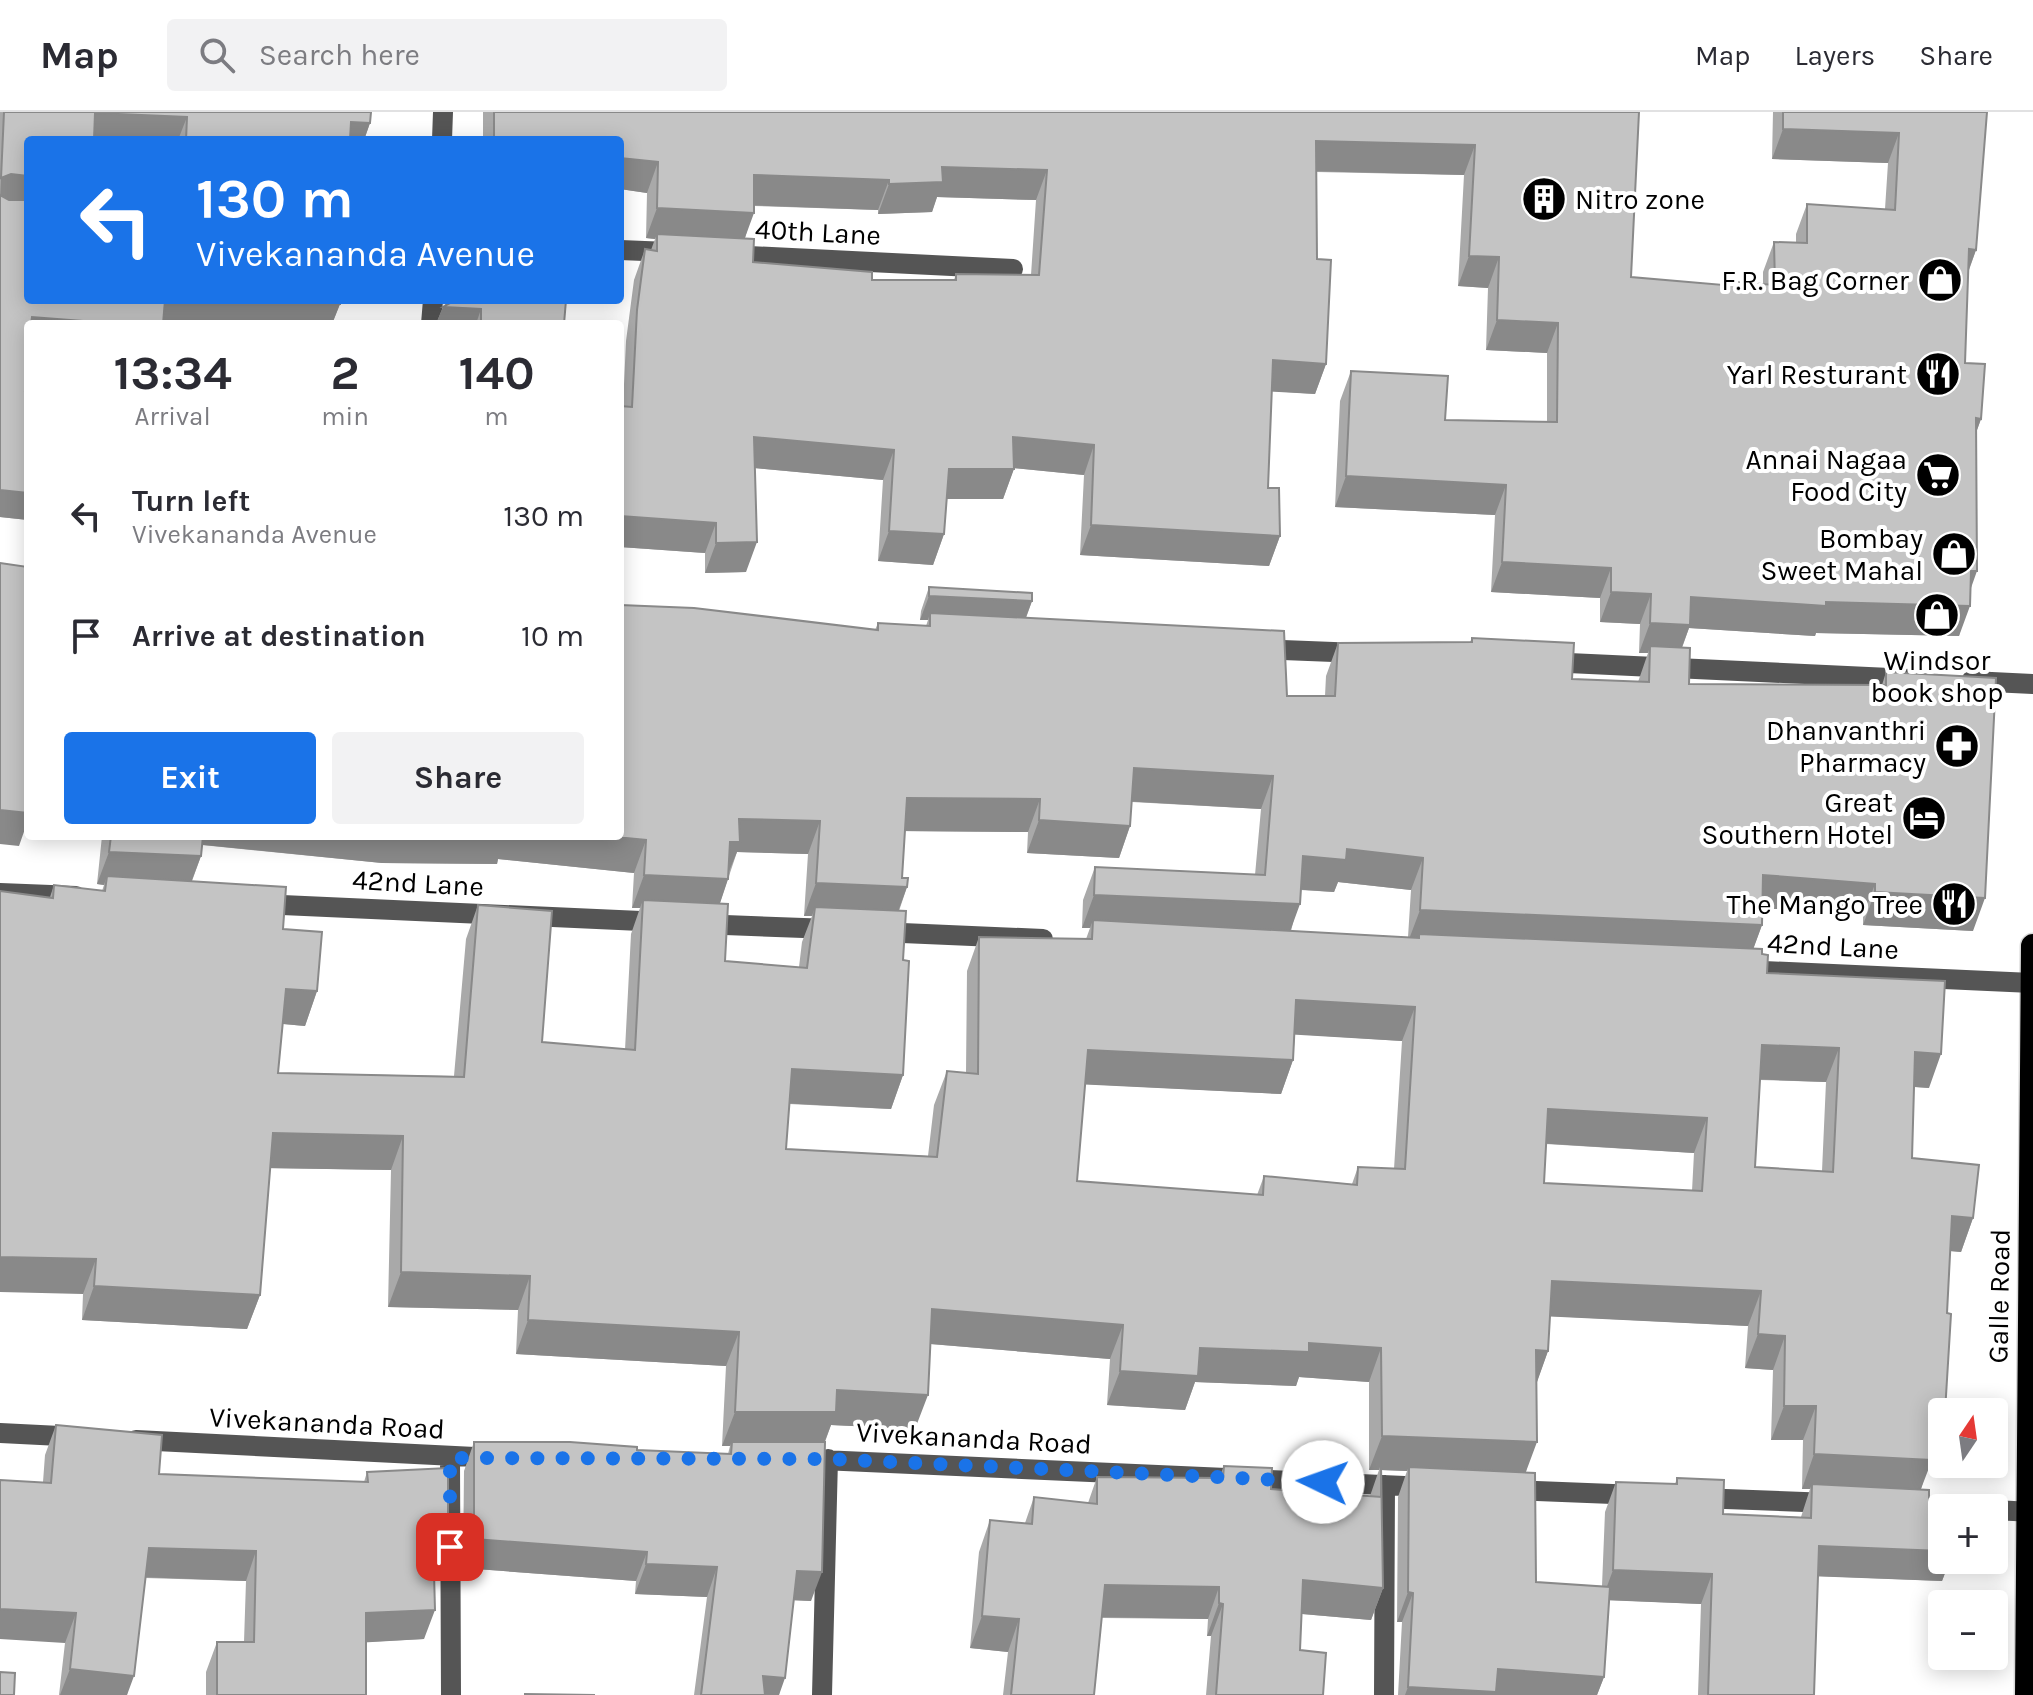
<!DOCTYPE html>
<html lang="en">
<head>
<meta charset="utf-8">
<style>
	body { margin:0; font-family:Karla,sans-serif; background:#f2f2f3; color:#2b2b33; height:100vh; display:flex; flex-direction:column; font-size:30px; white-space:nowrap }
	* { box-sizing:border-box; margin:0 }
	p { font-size:26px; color:#7c7c81 }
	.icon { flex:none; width:44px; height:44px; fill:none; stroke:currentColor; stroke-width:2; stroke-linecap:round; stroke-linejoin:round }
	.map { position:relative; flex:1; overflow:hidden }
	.panel { position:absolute; left:24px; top:208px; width:600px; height:520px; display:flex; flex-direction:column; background:#fff; border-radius:8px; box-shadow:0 4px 20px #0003 }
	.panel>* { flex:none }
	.hud { position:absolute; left:24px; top:24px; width:600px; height:168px; border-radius:8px; box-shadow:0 4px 20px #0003; background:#1a73e8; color:#fff; overflow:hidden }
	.needle { width:52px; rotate:13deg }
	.fabs { position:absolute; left:1928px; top:1286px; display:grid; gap:16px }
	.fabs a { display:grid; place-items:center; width:80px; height:80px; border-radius:8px; background:#fff; box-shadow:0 4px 20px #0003; font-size:40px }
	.pin { position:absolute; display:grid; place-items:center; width:68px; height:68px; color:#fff; margin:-34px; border-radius:16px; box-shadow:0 4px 12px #0006 }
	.me { position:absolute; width:88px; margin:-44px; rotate:273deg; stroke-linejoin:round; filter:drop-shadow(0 0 6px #0008) }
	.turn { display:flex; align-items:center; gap:28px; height:168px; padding:0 40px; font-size:36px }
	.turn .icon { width:104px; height:104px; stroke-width:2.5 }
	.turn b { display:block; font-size:56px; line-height:68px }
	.eta { display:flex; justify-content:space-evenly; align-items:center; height:136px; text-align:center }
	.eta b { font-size:48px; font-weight:700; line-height:56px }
	.action { display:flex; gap:16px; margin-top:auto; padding:16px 40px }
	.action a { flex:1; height:92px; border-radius:8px; background:#1a73e8; color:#fff; font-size:32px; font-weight:700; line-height:92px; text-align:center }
	.action a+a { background:#f2f2f3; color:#2b2b33 }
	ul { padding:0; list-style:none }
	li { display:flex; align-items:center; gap:24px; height:120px; padding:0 40px }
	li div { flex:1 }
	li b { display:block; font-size:30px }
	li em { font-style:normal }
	header { display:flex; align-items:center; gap:48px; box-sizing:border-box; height:112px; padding:0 40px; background:#fff; border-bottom:2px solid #e1e1e2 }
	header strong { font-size:38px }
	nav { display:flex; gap:44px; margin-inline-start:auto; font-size:28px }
	.search { width:560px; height:72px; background:#f2f2f3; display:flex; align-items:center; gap:20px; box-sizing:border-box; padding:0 28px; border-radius:8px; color:#7c7c81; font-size:30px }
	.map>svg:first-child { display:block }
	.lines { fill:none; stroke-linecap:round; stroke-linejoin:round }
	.highway-casing { stroke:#dbdbdb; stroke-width:27 }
	.minor { stroke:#555; stroke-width:20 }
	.highway { stroke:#000; stroke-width:24 }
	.wall { fill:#a9a9a9; fill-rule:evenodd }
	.shaded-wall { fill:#898989 }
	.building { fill:#c4c4c4; stroke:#898989; stroke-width:2; fill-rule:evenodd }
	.route { stroke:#1a73e8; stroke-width:14; stroke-dasharray:0 25.2 }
	.labels { text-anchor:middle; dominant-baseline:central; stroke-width:8; stroke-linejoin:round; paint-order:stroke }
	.poi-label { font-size:28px; fill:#000; stroke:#fff; text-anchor:end }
	.street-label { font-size:28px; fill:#000; stroke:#fff }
</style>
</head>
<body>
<header>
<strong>Map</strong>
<div class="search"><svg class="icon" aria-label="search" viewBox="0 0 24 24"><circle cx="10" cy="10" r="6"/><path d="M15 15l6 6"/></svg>Search here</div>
<nav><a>Map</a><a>Layers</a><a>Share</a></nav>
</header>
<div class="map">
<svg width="2033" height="1583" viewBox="0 0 2033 1583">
	<rect width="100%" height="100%" fill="#fff"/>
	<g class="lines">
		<g class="highway-casing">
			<path id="highway" d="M2027,1583l6,-749"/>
		</g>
		<path class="minor" d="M442,28l1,-28
			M620,138l49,2
			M729,143l284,14
			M431,212l2,-24
			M1259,537l100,4
			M1547,550l364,17
			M1971,569l62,3
			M0,781l76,3
			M260,792l403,18
			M699,812l132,5
			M879,820l164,7
			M1742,858l290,13
			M0,1321l80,4
			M136,1328l359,18
			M450,1346l1,237
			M799,1347l628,28
			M1511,1378l127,5
			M1698,1386l132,5
			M1994,1398l39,2
			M822,1583l6,-236
			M1384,1583l1,-210"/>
		<use href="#highway" class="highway"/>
	</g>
	<path class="wall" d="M0,0h371l-1,11 -6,17h-336v160l312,4 -8,20h-105l-63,-4 -136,4 -3,67h3v129l-28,-3z
		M483,0h1156l-8,165 91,8 1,-4 40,3v-12l11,-30 22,1v-9l11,-30 78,5 3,-46 -116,-4 1,-47h214l-11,138 -8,23 -3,90 16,56 -5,14 -5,154 -12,49 -143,-3 -1,3 -126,-8 -7,20 7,36 193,1 4,-13 87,259 -110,-6v-9l-100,-8 -1,17 -9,24 9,5 5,19 162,115 -15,-1 -2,71 61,60 -12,34 -11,-1 -8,172 -10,28 -11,38 8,17 13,54h8l-8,21 -124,-5 -4,119h-116l3,-91 -92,-4 -5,77 -7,18h-199l4,-73h-5l1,-125 9,-26 -26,-1 2,118 -12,32 -69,-6 -2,36 23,45h-117l5,-59h-4l1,-17 -106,-1 -8,77h-91l5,-43 -38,-4 9,-96 11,-32 35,3 9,-26 54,6 9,-26 122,1 5,-12 47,23 99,7 9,-26h-10v-88l-70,-5 -3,9 -101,-4 -10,28 -78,-5 3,-46 -180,-15 -15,85 -84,-4 -6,17 -14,159 -17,-1 -15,95h-85l13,-98 -72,-3 1,-13 -173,-13 1,-97 10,-29 254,12 2,-8h-8l4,-80 -210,-12 2,-44 -130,-3 3,-137 -121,-2 -10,127 -13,34 -165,-9 1,-26 -33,-397 4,-12 48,6 2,-6 -7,-1 5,-48h518l255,-206 3,-7 48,3 2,-6h-8l1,-9 8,-24 103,14 -6,17 261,78h38l1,-20 12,-33 132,-1 2,-4 100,41 66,3 10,-29h-9l1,-29 -40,-2v-24l-109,-6 4,-77 -160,-8 5,-106 11,-30 94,49 102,2v-69l-61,-3 2,-62 -30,-2 6,-111 -148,-3 1,87 9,105 -11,30 -43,-3 -4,97 12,48 -11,30 -189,-11 4,-80 -70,-7 -11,31h-57l-2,35 -11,31 -55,-4 5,-81 -128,-12 -9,104 -41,1v-20l-85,-6v-141h3l3,-65 8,-61 11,-31 6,1 4,-11 -9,-1 1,-45 -27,-4v-49h-137zM937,85l99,3 -5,75 -75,-1 -2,6h-82l-119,-18 -8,-24 9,-32 124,4v4l54,-2zM1132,690l129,7 -6,66 -160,-8 -12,33 -1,28h8l-4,11 -107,-2 -12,34 -1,102 -19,-2 -13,34 -6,51 -142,-7 3,-45 102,5 12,-34v-115l-4,-49 8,-24 -5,-9 3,-47 123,1 -1,21 92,5 11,-32zM202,733l180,18 115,1 1,-5 136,14 -2,35h8l-9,26 -6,116 -83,-8 -64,-137 -12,34 -12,137 -176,-3 5,-49 22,2 12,-35 -34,-62 -91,-48 9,-25zM737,740l71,2 -4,62h8l-10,26 -3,25 -74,-6 -5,-58zM1338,770l73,8 -3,47 -117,-6 10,-41 33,2zM1295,922l107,7 -8,128 -36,-2 -6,17 -88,-8 -7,19 -180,-14 8,-97 196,10 12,-34zM1760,968l66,2 -4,89 -67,-4zM1546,1032l148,9 -2,38 -148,-8zM1550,1204l198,10 -3,42 28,2 -2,70h32l-1,49h8l-9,28 -78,-3 -46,-36 -2,6 -59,-2 -11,30 -3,74 -66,-4 -10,-110 10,-88 12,-33z
		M445,188h121l-2,24h-128l7,-17 2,-1z
		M56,1313l103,49 205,8 3,-10 81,64 -11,30h-4l-9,73 -58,3v53h-160v-23l11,-30h27l2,-61 -101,-3 -18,117h-68l6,-52 -22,-161 2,-27z"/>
	<path class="shaded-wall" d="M95,1l92,4 -9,23 -93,-1z
		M351,10l19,1 -6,17h-20z
		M1783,17l116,4 -11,30 -116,-4z
		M1316,29l159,4 -11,30 -159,-4z
		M620,46l38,4 -11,31 -27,-4z
		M942,55l105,3 -11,30 -99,-3 -5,15 -54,2 11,-30z
		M11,62l17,2v27l-28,-3 1,-22z
		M754,63l135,5 -11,30 -135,-5z
		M657,96l97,5 -11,30 -86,-9 -2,5 -9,-1z
		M1969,137l7,1 -11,30z
		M1469,144l30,1 -11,31 -30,-2z
		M163,188h112l65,4 -8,20h-105l-71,-4z
		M443,195l38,2 -5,15h-40z
		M32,205l90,6 -93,1z
		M1497,208l61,3 -11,30 -61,-3z
		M1273,248l53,4 -11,30 -53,-3z
		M1976,306l5,1 -11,30z
		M754,325l140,13 -11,30 -140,-13z
		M1013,325l81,8 -10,30 -82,-8z
		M949,357h65l-11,30h-65z
		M1346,364l160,9 -11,30 -160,-8z
		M0,378l28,3v27l-28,-3z
		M620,404l96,7 -11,30 -85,-6z
		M1091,413l189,11 -11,30 -189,-11z
		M889,419l55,3 -11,31 -55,-4z
		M757,430l-11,30 -41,1 11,-30z
		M1502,450l109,6 -11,30 -109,-6z
		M1971,459h6l-11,31z
		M1611,480l40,2 -11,30 -40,-2z
		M929,484l103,5 -9,24 -93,-12 -2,7h-8z
		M1691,485l135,5 144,4 -11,30 -143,-3 -1,3 -126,-8 -10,27 -29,-9 -2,7h-9l11,-30z
		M1134,656l139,8 -12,33 -139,-8z
		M907,686l133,1 -12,33 -133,-1z
		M28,693v21h-2l-7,20 -19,-2v-34z
		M739,707l81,2 -12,33 -71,-2 -9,22 -10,1z
		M1039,708l91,6 -11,32 -92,-5z
		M197,724h408l41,4 -12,33 -136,-14 -1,5 -115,-1 -188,-19z
		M1347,737l76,9 -12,32 -73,-8 -4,10 -43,-3 12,-33z
		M109,740l92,4 -12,32 -82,-12 -3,9 -7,-1z
		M644,763l84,4 -11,33 -74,-12 -3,8h-8z
		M1763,763l112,9 -12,32 -112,-9z
		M816,771l91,4 -12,33 -80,-13 -3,9h-8z
		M1875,780l110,6 -12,33 -110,-6z
		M1094,783l206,9 -12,33 -195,-17 -3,8h-8z
		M1420,798l342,15 -12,33 -331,-24 -3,9 -8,-1z
		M286,877l31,2 -12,35 -32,-3z
		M1296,888l119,7 -13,34 -118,-7z
		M1762,933l77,3 -13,34 -77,-3z
		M1088,938l205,10 -12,34 -206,-10z
		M1915,940l26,2 -12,34 -26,-2z
		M792,957l111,6 -12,34 -111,-6z
		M1548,997l159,9 -13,35 -158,-10z
		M273,1021l130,3 -12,34 -130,-2z
		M1952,1104l21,2 -12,34 -22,-2z
		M0,1145l96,2 -13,35 -83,-2z
		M401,1160l129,4 -12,34 -130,-3z
		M1552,1169l209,10 -13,35 -208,-10z
		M94,1174l166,9 -13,34 -165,-9z
		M932,1197l191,16 -13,34 -191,-16z
		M528,1208l211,12 -13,34 -210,-12z
		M1758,1222l27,2 -12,34 -28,-2z
		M1309,1231l72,5 -12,34 -70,-5 -3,9 -101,-4 -10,28 -78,-5 13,-34 80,-23z
		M1536,1238l12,1 -12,34z
		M837,1278l91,5 -13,34 -84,-4 -8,21 -91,-4 -2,4h-8l13,-34z
		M1784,1294h32l-13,34h-32z
		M1933,1305h9v6l-10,28z
		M1382,1324l155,6 -13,35 -115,-10 -2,4 -26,-1v-6l-2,6h-10z
		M1814,1342l118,6 -13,34 -107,-10 -2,5h-8z
		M433,1423l15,1 -11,30 -15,-1z
		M474,1427l173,13 -11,29 -173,-13z
		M1819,1434l123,5v9h8l-8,21 -134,-5z
		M149,1436l107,3 -10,30 -108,-4z
		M646,1452l71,3 -10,30 -72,-3z
		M1613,1458l99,4 -11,30 -99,-4z
		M797,1459l25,1 -11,29 -25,-1z
		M1303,1468l80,8 -12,32 -80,-7z
		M1105,1473l114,2 -11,32 -115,-2z
		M1408,1480l5,1 -11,29h-5z
		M1219,1491l4,1 -12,32h-4z
		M0,1497l76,4 -11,30 -65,-4z
		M435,1498l-11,29 -69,4 11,-30z
		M982,1504l37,3 -11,33 -38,-4z
		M70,1557l64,7 -7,19h-67z
		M1498,1557l106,8 -7,18h-192l3,-8z
		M763,1564l22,2 -6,17h-24z"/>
	<path class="building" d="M4,0h367l-1,11 -19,-1 -1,18h-164l1,-23 -92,-4 -1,27h-66v36l-17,-2 -10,4z
		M494,0h1145l-8,165 92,8v-4l52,4 -1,-43 33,1v-39l88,6 4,-77 -116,-4v-17h204l-11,138 -7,-1 -4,114 20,1 -4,55 -5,-1 1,153h-6l-1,35 -144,-4v4l-135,-9 -1,28 -40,-2 1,-29 -40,-2v-24l-109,-6 4,-77 -160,-9 5,-105 97,5 -3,44 112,2 1,-99 -61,-3 2,-63 -30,-1 6,-111 -159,-4 1,118 14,1 -5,104 -53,-4 -5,128h11l1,48 -189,-11 3,-80 -81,-8 1,32h-65l-5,65 -55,-3 5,-81 -140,-13 3,105 -41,1v-20l-96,-7v-110l12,1 5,-97 8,-61 12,2v-17l97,5 -1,23 119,10v8h84v-6l83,1 8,-105 -105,-3 1,15 -54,2v-4l-135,-5v38l-97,-5 1,-46 -38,-4v-18h-126z
		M0,83l9,5h19v100h137l-2,24h-41l-90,-7 -1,7h-3v32l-3,35h3v102l-28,-3z
		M275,188h65v4z
		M453,188h113l-2,24h-83v-15l-38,-2 9,-5z
		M0,451l28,4v246l-28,-3z
		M929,475l103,6v8l-103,-5z
		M620,493l74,3 184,22v-7l52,3v-13l354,18 3,65h48l3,-53 134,-1v-4l102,5 -2,36 77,3 1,-36 40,2 -1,36 197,1v-13l110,6 -11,220 -110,-6v-8l-112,-9 -1,50 -342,-15 3,-52 -76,-9 -1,11 -43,-4 -3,48 -206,-9 1,-28 170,8 8,-99 -139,-8 -4,58 -91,-6 1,-21 -133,-1 -5,80h6l-1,9 -91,-4 4,-62 -81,-2 1,23h-10l-2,37 -84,-4 2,-35 -41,-4h15z
		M111,724h92l-2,20 -92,-4z
		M107,764l179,11 -3,42 39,3 -5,59 -31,-2 -8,84 186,4 14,-172 74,6 -10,131 93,8 8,-150 85,4 -3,57 82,7 8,-61 91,4 -3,49 6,1 -6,114 -111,-6 -6,80 151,8 10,-86 31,3 1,-137 113,2 1,-19 326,18v-4l343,15v5l6,1 -1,18 178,8 -4,73 -26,-2 -3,106 67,7 -6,53 -21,-2 -5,97 4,1 -6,98h-3v5h-9l-1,43 -118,-6 2,-48h-32l1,-70 -27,-2 3,-43 -209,-10 -4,70 -12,-1 1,92 -155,-6 -1,-88 -72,-5v9l-109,-4 -2,28 -78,-5 3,-46 -191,-16 -4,86 -91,-5 -1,22h-101l4,-80 -211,-12 2,-44 -129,-4 2,-136 -130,-3 -13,162 -166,-9 2,-27 -96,-2v-366l53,7 1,-13 51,6zM1296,888l119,7 -10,162 -47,-2 -1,18 -93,-9 -1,19 -186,-14 11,-131 205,10zM1762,933l77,3 -6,124 -78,-5zM1548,997l159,9 -5,73 -158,-8z
		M56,1313l106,10 -3,39 209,8 -1,-10 81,-4v68l-15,-1 2,75 -69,3v82h-149v-53h37l2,-91 -107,-3 -15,128 -64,-7 6,-56 -76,-4v-129l51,3z
		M474,1330h96l67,5v3l94,4 1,-12h93l-3,130 -25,-1 -12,107 -22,-2 2,19h-64l16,-128 -71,-3 1,-12 -173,-13z
		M1381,1352l2,124 -80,-8 -3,70 26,3 -3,42h-107l7,-91 -4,-1v-16l-114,-2 -11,110h-83l8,-76 -37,-3 8,-96 42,4 2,-27 63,7v-27l126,1 1,-12 48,2 -1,21 110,8z
		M1409,1355l126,6 1,109 74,5 -6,90 -106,-8 -2,23 -88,-5 5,-94 -5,-1z
		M1677,1366l47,2 -1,34 88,4 1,-34 117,6v16l26,2h-13v43l-123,-5 -5,149h-106l4,-121 -99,-4 3,-88 61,2z
		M0,1560l15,1 -1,22h-14z
		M525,1582l70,1h-70z"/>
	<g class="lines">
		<path class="route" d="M450,1435v-89l378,1 495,23"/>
	</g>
	<defs>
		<g id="building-disc" transform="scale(2.3)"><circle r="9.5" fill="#000" stroke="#fff"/><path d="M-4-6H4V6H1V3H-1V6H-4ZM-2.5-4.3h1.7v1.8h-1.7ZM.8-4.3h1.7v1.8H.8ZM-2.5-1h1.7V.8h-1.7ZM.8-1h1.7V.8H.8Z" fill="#fff"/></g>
		<g id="shop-disc" transform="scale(2.3)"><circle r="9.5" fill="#000" stroke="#fff"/><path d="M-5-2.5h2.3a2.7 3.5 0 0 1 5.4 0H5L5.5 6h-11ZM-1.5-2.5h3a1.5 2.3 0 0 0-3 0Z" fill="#fff"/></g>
		<g id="restaurant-disc" transform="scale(2.3)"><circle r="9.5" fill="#000" stroke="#fff"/><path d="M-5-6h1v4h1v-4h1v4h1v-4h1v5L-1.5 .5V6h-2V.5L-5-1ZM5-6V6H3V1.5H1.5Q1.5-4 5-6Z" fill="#fff"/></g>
		<g id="supermarket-disc" transform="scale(2.3)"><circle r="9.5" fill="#000" stroke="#fff"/><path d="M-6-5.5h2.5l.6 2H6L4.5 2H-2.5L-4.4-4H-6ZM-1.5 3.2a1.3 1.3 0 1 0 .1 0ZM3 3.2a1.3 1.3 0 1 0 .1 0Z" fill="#fff"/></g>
		<g id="pharmacy-disc" transform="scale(2.3)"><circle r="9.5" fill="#000" stroke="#fff"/><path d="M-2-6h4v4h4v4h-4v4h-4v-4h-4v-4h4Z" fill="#fff"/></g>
		<g id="hotel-disc" transform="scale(2.3)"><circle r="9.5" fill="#000" stroke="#fff"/><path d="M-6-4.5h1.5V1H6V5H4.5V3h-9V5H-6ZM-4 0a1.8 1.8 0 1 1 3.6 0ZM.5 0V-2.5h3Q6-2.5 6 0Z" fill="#fff"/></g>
	</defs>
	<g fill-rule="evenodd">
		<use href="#building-disc" x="1544" y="87"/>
		<use href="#shop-disc" x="1940" y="168"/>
		<use href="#restaurant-disc" x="1938" y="262"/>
		<use href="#supermarket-disc" x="1938" y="363"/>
		<use href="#shop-disc" x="1954" y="442"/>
		<use href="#shop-disc" x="1937" y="503"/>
		<use href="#pharmacy-disc" x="1957" y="634"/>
		<use href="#hotel-disc" x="1924" y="706"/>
		<use href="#restaurant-disc" x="1954" y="792"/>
	</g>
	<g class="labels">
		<g class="poi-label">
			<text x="1575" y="87" text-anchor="start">Nitro zone</text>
			<text x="1909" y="168">F.R. Bag Corner</text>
			<text x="1907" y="262">Yarl Resturant</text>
			<text x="1907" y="347">Annai Nagaa<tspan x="1907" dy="32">Food City</tspan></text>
			<text x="1923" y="426">Bombay<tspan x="1923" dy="32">Sweet Mahal</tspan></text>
			<text x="1937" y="548" text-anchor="middle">Windsor<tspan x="1937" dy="32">book shop</tspan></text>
			<text x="1926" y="618">Dhanvanthri<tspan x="1926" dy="32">Pharmacy</tspan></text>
			<text x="1893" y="690">Great<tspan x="1893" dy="32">Southern Hotel</tspan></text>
			<text x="1923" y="792">The Mango Tree</text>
		</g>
		<g class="street-label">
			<text transform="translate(818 120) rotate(3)">40th Lane</text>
			<text transform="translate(418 771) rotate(3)">42nd Lane</text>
			<text transform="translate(1833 834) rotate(3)">42nd Lane</text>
			<text transform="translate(1999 1184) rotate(-89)">Galle Road</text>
			<text transform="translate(327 1311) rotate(3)">Vivekananda Road</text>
			<text transform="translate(974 1326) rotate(3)">Vivekananda Road</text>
		</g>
	</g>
</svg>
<div class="fabs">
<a><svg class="needle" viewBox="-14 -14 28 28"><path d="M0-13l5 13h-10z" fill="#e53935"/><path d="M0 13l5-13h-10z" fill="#7c7c81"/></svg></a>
<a>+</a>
<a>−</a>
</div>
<div class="pin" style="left:450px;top:1435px;background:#d93025"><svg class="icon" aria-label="arrive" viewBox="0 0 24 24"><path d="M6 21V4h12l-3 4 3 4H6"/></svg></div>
<svg class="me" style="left:1323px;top:1370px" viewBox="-20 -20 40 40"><circle r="19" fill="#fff"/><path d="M0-13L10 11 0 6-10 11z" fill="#1a73e8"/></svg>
<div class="hud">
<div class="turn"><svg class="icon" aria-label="left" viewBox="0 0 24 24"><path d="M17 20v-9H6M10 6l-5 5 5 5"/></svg><div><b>130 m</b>Vivekananda Avenue</div></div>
</div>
<section class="panel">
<div class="eta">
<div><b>13:34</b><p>Arrival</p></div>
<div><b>2</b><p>min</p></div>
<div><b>140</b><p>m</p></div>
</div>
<ul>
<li><svg class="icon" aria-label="left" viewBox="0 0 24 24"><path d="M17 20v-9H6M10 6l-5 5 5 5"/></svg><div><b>Turn left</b><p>Vivekananda Avenue</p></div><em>130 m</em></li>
<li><svg class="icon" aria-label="arrive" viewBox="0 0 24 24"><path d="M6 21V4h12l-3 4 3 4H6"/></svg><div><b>Arrive at destination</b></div><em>10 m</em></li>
</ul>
<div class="action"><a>Exit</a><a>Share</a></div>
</section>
</div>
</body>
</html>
